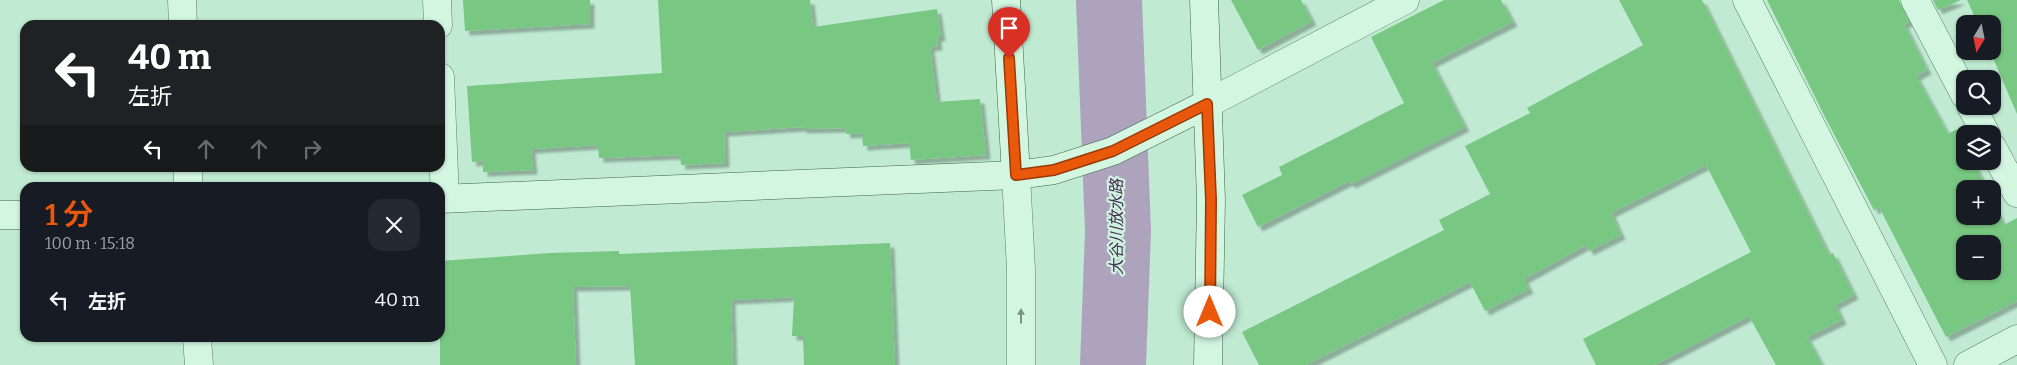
<!DOCTYPE html>
<html lang="ja">
<head>
<meta charset="utf-8">
<style>
	body { margin:0; font-family:Bitter,"Noto Sans JP",serif; background:#242831; color:#f1f3f6; height:100vh; display:flex; flex-direction:column; font-size:19px; white-space:nowrap }
	* { box-sizing:border-box; margin:0 }
	p { font-size:16px; color:#9ea1a6 }
	.icon { flex:none; width:28px; height:28px; fill:none; stroke:currentColor; stroke-width:2; stroke-linecap:round; stroke-linejoin:round }
	.map { position:relative; flex:1; overflow:hidden }
	.drawer { position:absolute; left:20px; top:182px; width:425px; height:160px; display:flex; flex-direction:column; background:#171b24; border-radius:15px; box-shadow:0 1px 4px #0004 }
	.drawer>* { flex:none }
	.top-card { position:absolute; left:20px; top:20px; width:425px; height:152px; border-radius:15px; box-shadow:0 1px 4px #0004; background:#202124; color:#fff; overflow:hidden }
	.needle { width:32px; rotate:190deg }
	.tools { position:absolute; left:1956px; top:15px; display:grid; gap:10px }
	.tools a { display:grid; place-items:center; width:45px; height:45px; border-radius:10px; background:#171b24; box-shadow:0 1px 4px #0004; font-size:25px }
	.pin { position:absolute; display:grid; place-items:center; width:42px; height:42px; color:#fff; margin:-51px -21px; border-radius:50% 50% 50% 0; rotate:-45deg; box-shadow:0 0 5px #0007 }
	.pin .icon { rotate:45deg }
	.me { position:absolute; width:55px; margin:-28px; rotate:0deg; stroke-linejoin:round; filter:drop-shadow(0 0 4px #0008) }
	.turn { display:flex; align-items:center; gap:18px; height:105px; padding:0 25px; font-size:22px }
	.turn .icon { width:65px; height:65px; stroke-width:2.5 }
	.turn b { display:block; font-size:35px; line-height:42px }
	.lanes { display:flex; align-items:center; height:48px; padding:0 25px; background:#0003; justify-content:center; gap:25px; direction:ltr }
	.lanes .off { opacity:.35 }
	.round { display:grid; place-items:center; flex:none; width:52px; height:52px; border-radius:15px; background:#242831 }
	.headline { display:flex; align-items:center; justify-content:space-between; height:85px; padding:0 25px }
	h1 { font-size:30px; font-weight:600; line-height:38px; color:#ea580c }
	ul { padding:0; list-style:none }
	li { display:flex; align-items:center; gap:15px; height:65px; padding:0 25px }
	li div { flex:1 }
	li b { display:block; font-size:19px }
	li em { font-style:normal }
	.map>svg:first-child { display:block }
	.lines { fill:none; stroke-linecap:round; stroke-linejoin:round }
	.river { stroke:#aea3bd; stroke-width:66 }
	.building { fill:#78c782; fill-rule:evenodd; filter:url(#shadow) }
	.street-casing { stroke:#598363; stroke-width:29 }
	.secondary-casing { stroke:#3d6445; stroke-width:29 }
	.street { stroke:#d3f6e1; stroke-width:28 }
	.secondary { stroke:#d3f6e1; stroke-width:28 }
	.oneway { fill:#789481 }
	.route-casing { stroke:#983908; stroke-width:12 }
	.route { stroke:#ea580c; stroke-width:9 }
	.labels { text-anchor:middle; dominant-baseline:central; stroke-width:4.5; stroke-linejoin:round; paint-order:stroke }
	.water-label { font-size:16px; font-style:italic; fill:#452d52; stroke:#cff3de }
</style>
</head>
<body>
<div class="map">
<svg width="2017" height="365" viewBox="0 0 2017 365">
	<defs>
		<filter id="shadow"><feDropShadow dx="4.5" dy="4.5" stdDeviation="1" flood-color="#0004"/></filter>
	</defs>
	<rect width="100%" height="100%" fill="#c0ebd2"/>
	<g class="lines">
		<path class="river" d="M1109,0l9,231 -5,134"/>
	</g>
	<path class="building" d="M463,0h127v24l-125,7z
		M658,0h152l3,27 124,-18 4,28h-4l1,9 -8,1 7,55 43,-3 6,56 -75,5 -2,-17 -46,3 -1,-13 -16,1 -1,-6 -43,1v-2l-78,5 1,31 -44,2 -1,-10 -81,3 -1,-13 -67,4 2,21 -50,2v-11l-11,1 -5,-76 195,-13z
		M1231,0h70l11,21 -54,29z
		M1444,0h57l12,22 -81,41 33,64 -114,57 -2,-3 -91,46 -16,-32 40,-20 -3,-8 125,-64 -33,-66z
		M1619,0h83l127,255 4,-2 21,42 -19,10 7,15 -35,17 15,28h-46l-27,-49 -95,49h-58l-13,-26 168,-87 -45,-87 -95,48 10,22 -32,16 -3,-6 -62,34 5,10 -44,22 -15,-29 -164,83h-47l-17,-33 202,-102 -5,-10 51,-26 -25,-48 65,-33 -3,-5 116,-63z
		M1767,0h132l10,22 -5,2 23,46 -11,6 32,58 9,-5 8,17v15h8l13,28h-21v27h27v-14l12,23 13,-7v83l-71,36 -67,-130 -5,3 -49,-93zM1965,244h27v27h-27z
		M1933,0h28l-23,10z
		M1967,0h50v114l-27,-63h2v-27h-14z
		M890,243l5,122h-91l-1,-29h-11l2,-39 -63,3 2,65h-98l-5,-79 -57,1 3,78h-136v-104l110,-8 69,-2v3z"/>
	<g class="lines">
		<g class="street-casing">
			<path id="street" d="M182,0l1,25
				M437,0l1,25
				M1747,0l186,365
				M1915,0l50,95
				M440,77l5,121
				M1207,104l198,-104
				M1971,106l15,28
				M1992,147l25,46
				M188,168v20
				M1016,175l5,94v96
				M197,338l2,27
				M1968,365l49,-26"/>
		</g>
		<g class="secondary-casing">
			<path id="secondary" d="M1006,0l10,175
				M1204,0l7,200 -3,165
				M440,199l576,-24 38,-5 59,-19 94,-47
				M0,215h25"/>
		</g>
		<use href="#street" class="street"/>
		<use href="#secondary" class="secondary"/>
	</g>
	<defs><path id="oneway-solid" d="M-6-.8H1V-3.2L6.5 0L1 3.2V.8H-6Z" transform="scale(1.25)"/></defs>
	<use class="oneway" href="#oneway-solid" transform="translate(1021 316) rotate(-90)"/>
	<g class="lines">
		<g class="route-casing">
			<path id="route" d="M1009,58l7,117 38,-5 59,-19 94,-47 4,96 -1,112"/>
		</g>
		<use href="#route" class="route"/>
	</g>
	<g class="labels">
		<g class="water-label">
			<text transform="translate(1116 227) rotate(-90)">大谷川放水路</text>
		</g>
	</g>
</svg>
<div class="tools">
<a><svg class="needle" viewBox="-14 -14 28 28"><path d="M0-13l5 13h-10z" fill="#e53935"/><path d="M0 13l5-13h-10z" fill="#9ea1a6"/></svg></a>
<a><svg class="icon" aria-label="search" viewBox="0 0 24 24"><circle cx="10" cy="10" r="6"/><path d="M15 15l6 6"/></svg></a>
<a><svg class="icon" aria-label="layers" viewBox="0 0 24 24"><path d="M12 4l9 5-9 5-9-5zM3 14l9 5 9-5"/></svg></a>
<a>+</a>
<a>−</a>
</div>
<div class="pin" style="left:1009px;top:58px;background:#d93025"><svg class="icon" aria-label="arrive" viewBox="0 0 24 24"><path d="M6 21V4h12l-3 4 3 4H6"/></svg></div>
<svg class="me" style="left:1210px;top:312px" viewBox="-20 -20 40 40"><circle r="19" fill="#fff"/><path d="M0-13L10 11 0 6-10 11z" fill="#ea580c"/></svg>
<div class="top-card">
<div class="turn"><svg class="icon" aria-label="left" viewBox="0 0 24 24"><path d="M17 20v-9H6M10 6l-5 5 5 5"/></svg><div><b>40 m</b>左折</div></div>
<div class="lanes"><svg class="icon" aria-label="left" viewBox="0 0 24 24"><path d="M17 20v-9H6M10 6l-5 5 5 5"/></svg><svg class="icon off" aria-label="ahead" viewBox="0 0 24 24"><path d="M12 20V5M6 11l6-6 6 6"/></svg><svg class="icon off" aria-label="ahead" viewBox="0 0 24 24"><path d="M12 20V5M6 11l6-6 6 6"/></svg><svg class="icon off" aria-label="right" viewBox="0 0 24 24"><path d="M7 20v-9h11M14 6l5 5-5 5"/></svg></div>
</div>
<section class="drawer">
<div class="headline"><div><h1>1 分</h1><p>100 m · 15:18</p></div><a class="round"><svg class="icon" aria-label="close" viewBox="0 0 24 24"><path d="M6 6l12 12M18 6L6 18"/></svg></a></div>
<ul>
<li><svg class="icon" aria-label="left" viewBox="0 0 24 24"><path d="M17 20v-9H6M10 6l-5 5 5 5"/></svg><div><b>左折</b></div><em>40 m</em></li>
</ul>
</section>
</div>
</body>
</html>
